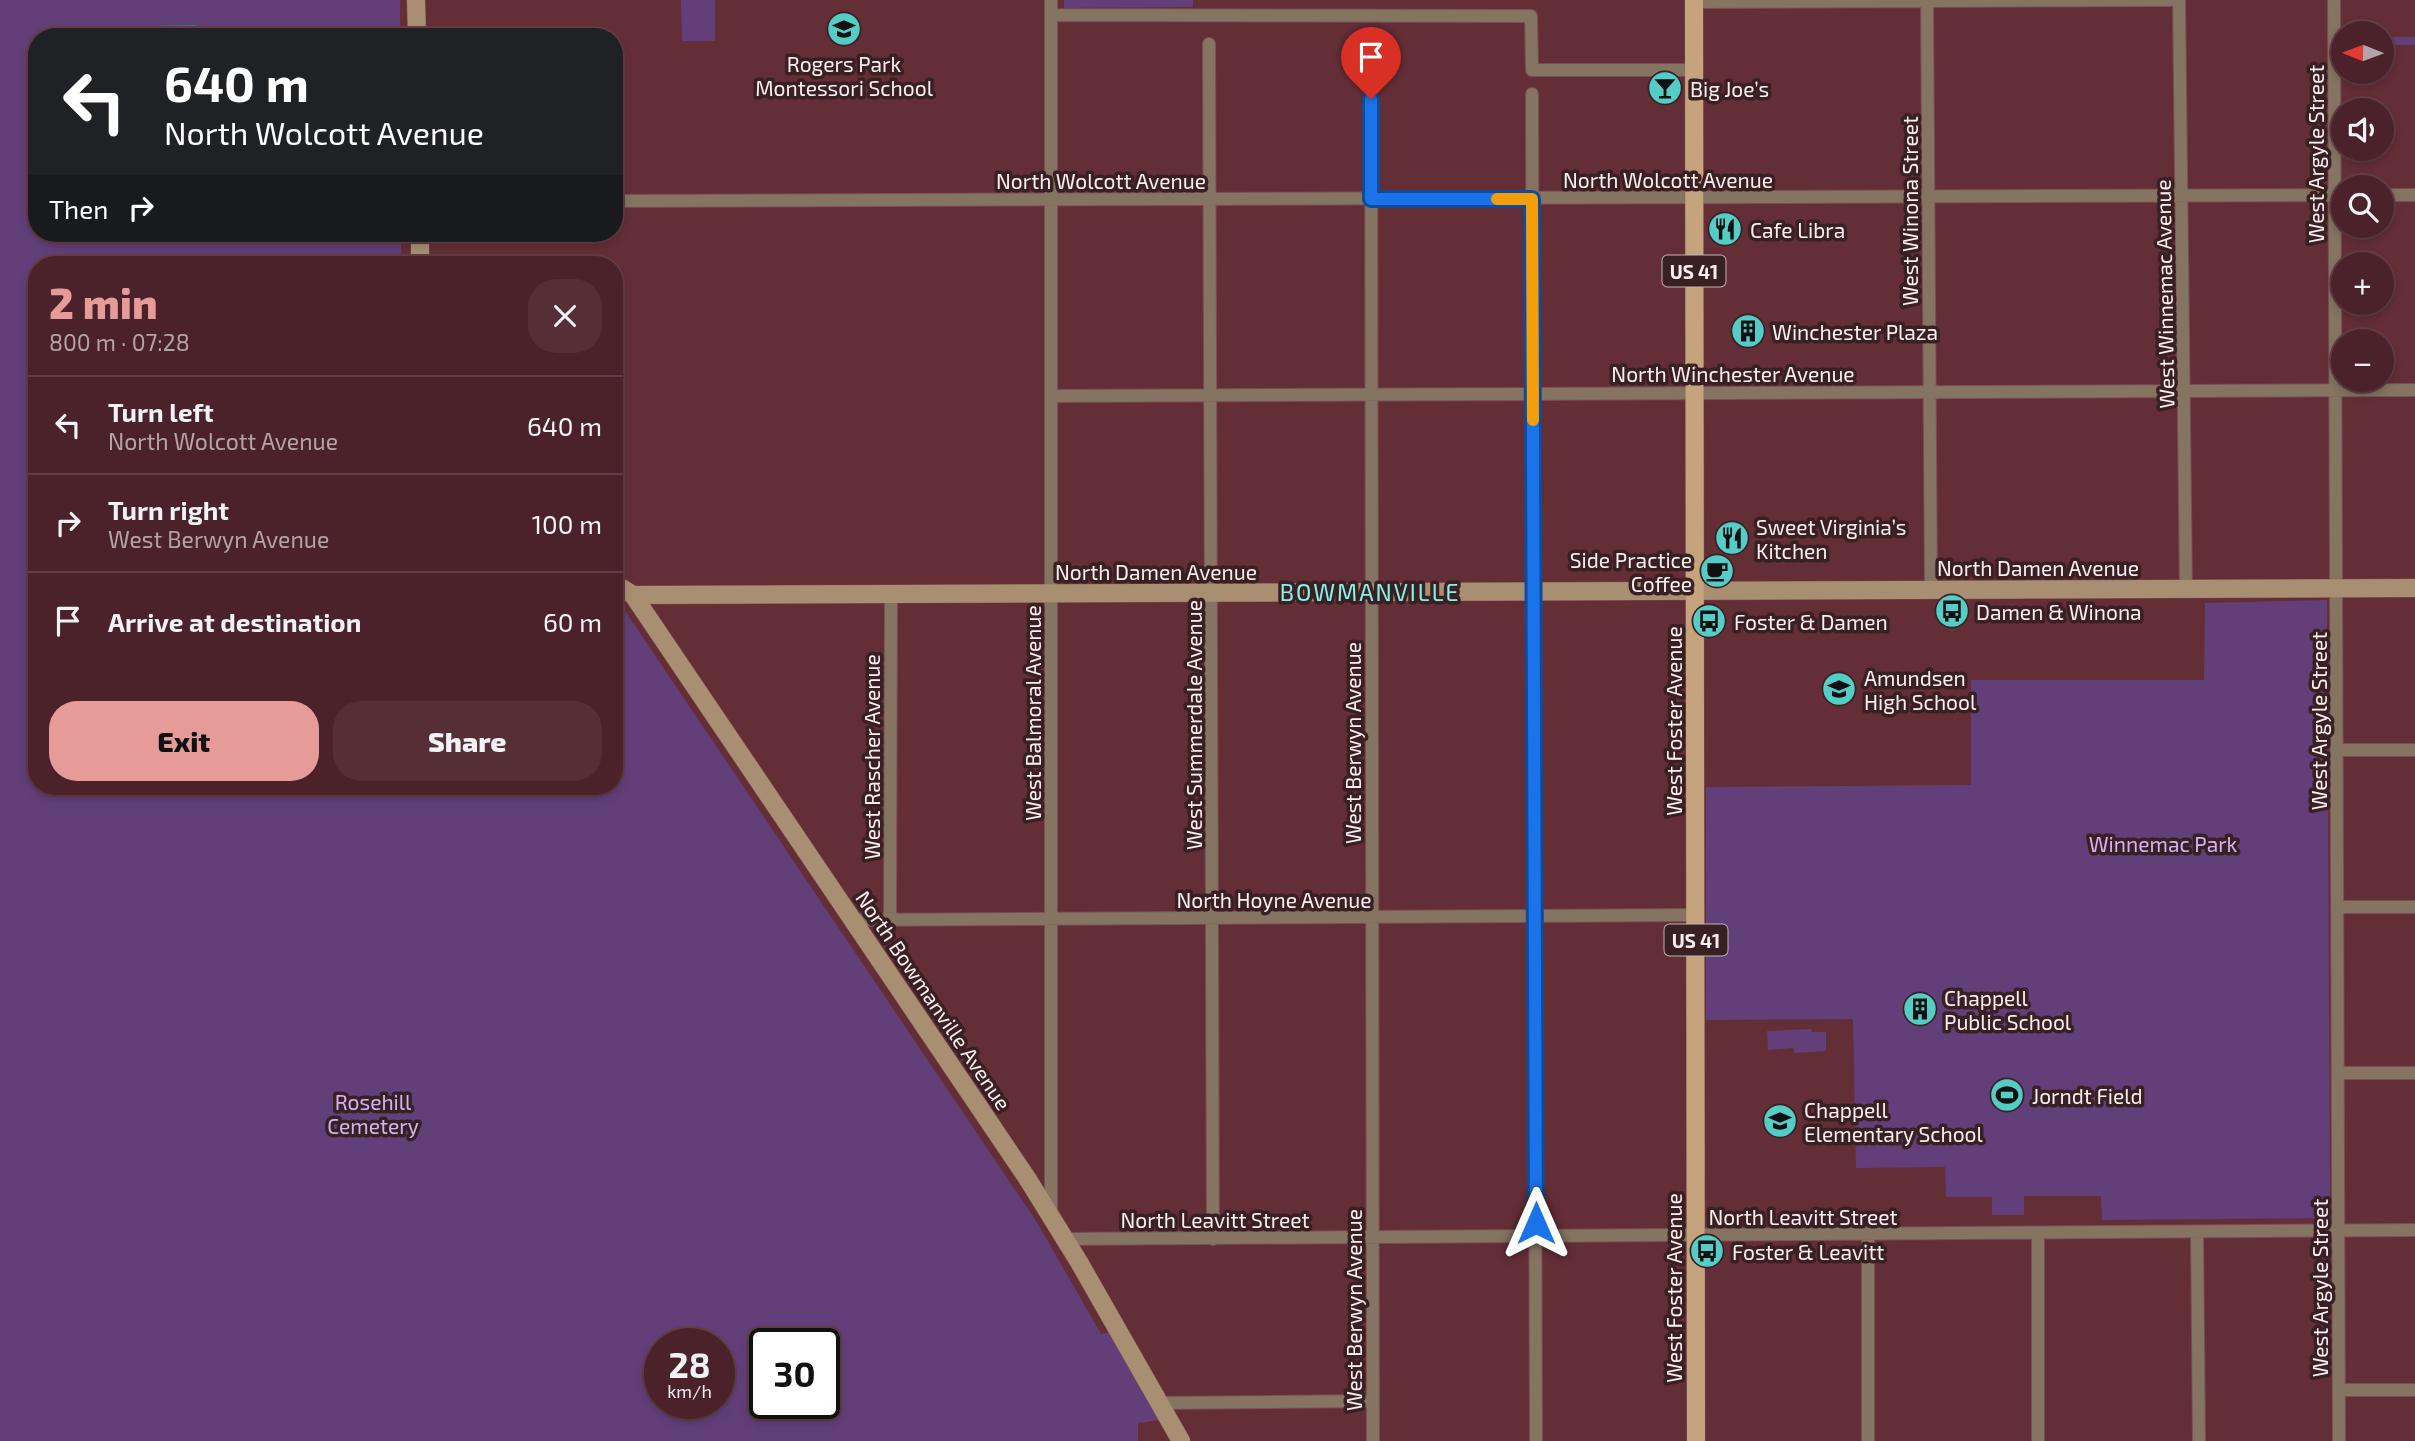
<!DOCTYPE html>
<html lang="en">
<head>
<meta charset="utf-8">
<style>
	body { margin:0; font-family:"Exo 2",sans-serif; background:#552f35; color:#f1f3f6; height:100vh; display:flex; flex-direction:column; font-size:26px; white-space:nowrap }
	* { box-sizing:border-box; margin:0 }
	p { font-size:23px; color:#b2a4a8 }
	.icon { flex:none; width:38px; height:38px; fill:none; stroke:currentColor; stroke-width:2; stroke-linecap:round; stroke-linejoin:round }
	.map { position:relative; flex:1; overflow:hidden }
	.sheet { position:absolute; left:28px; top:256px; width:595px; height:539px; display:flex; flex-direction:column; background:#4b2229; border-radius:28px; box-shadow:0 4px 10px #0003,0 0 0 2px #623f46 }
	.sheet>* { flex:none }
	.top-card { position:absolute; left:28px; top:28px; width:595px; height:214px; border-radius:28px; box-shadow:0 4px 10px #0003,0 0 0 2px #623f46; background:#202124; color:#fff; overflow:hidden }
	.needle { width:46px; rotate:271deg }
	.buttons { position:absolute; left:2331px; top:21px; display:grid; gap:14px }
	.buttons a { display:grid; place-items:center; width:63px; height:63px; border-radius:50%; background:#4b2229; box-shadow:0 4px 10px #0003,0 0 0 2px #623f46; font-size:35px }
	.speed { position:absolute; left:644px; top:1328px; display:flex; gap:14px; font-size:35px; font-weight:700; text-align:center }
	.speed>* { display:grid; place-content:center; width:91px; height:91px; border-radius:50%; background:#4b2229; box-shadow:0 4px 10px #0003,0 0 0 2px #623f46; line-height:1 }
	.speed small { font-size:18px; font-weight:400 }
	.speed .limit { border:4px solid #111; border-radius:10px; background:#fff; color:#111 }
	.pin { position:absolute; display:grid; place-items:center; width:60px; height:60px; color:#fff; margin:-72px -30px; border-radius:50% 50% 50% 0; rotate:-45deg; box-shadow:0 0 7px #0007 }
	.pin .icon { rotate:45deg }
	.me { position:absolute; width:77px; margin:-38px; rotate:0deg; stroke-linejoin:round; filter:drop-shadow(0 0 5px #0008) }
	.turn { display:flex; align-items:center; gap:24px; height:147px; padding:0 21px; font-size:32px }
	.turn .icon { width:91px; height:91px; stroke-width:2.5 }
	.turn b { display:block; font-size:49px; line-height:60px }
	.then { display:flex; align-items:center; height:66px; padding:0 21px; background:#0003; gap:14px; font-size:26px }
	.round { display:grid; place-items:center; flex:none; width:74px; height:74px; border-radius:28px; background:#552f35 }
	.head { display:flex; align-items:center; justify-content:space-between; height:119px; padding:0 21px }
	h1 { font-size:42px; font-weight:800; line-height:52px; color:#e69b98 }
	.action { display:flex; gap:14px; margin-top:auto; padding:14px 21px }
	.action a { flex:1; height:80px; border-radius:28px; background:#e69b98; color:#111; font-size:28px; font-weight:800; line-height:80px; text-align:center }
	.action a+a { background:#552f35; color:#f1f3f6 }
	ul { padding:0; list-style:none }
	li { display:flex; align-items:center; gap:21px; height:98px; padding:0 21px; border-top:2px solid #623f46 }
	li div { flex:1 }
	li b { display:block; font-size:26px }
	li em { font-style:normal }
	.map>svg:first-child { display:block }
	.green { fill:#633f7a; fill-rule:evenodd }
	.water { fill:#29847f }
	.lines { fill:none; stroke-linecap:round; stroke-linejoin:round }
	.street-casing { stroke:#7c4d55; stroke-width:14 }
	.secondary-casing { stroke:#7c4d55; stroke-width:19 }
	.primary-casing { stroke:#7c4d55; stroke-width:19 }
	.street { stroke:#847461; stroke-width:12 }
	.secondary { stroke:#a98f71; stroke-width:18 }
	.primary { stroke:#c5a47d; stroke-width:18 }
	.route-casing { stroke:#114b97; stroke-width:18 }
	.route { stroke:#1a73e8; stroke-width:12 }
	.slow { stroke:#f59e0b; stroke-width:12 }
	.labels { text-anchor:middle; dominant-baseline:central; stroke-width:7; stroke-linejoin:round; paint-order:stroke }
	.shield { fill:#392023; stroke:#c2b0b2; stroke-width:2 }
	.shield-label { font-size:19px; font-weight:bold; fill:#fceef0 }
	.poi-label { font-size:21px; fill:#fceef0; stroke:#392023; text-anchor:start }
	.street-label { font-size:21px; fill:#fceef0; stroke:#392023 }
	.park-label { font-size:21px; fill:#d9b0f7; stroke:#392023 }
	.neighbourhood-label { font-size:23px; letter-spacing:2px; fill:#87f2ec; stroke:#392023 }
</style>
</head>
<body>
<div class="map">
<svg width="2415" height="1441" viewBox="0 0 2415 1441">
	<rect width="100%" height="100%" fill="#642e37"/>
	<path class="green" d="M0,0h400v37h-363v196h364v31h-364v522h577v-187h3l421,625 63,110 10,-2 48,88 -21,3v18h-1138zM660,1344h59v60h-59zM765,1344h59v60h-59z
		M681,0h34v41h-33z
		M1064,0h129v7l-129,1z
		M2382,37h33v8h-33z
		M2327,600l3,618 -228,2 -1,-24h-77v19h-32v-18h-46l-1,-30 -89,1 -3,-149 -147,1v-233l265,-2v-105h233l1,-77z
		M1811,1029l1,3h14v19l-32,2v-5l-26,2 -1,-19z"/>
	<path class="water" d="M192,25l24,3 17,9h-142c24,-12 73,-11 101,-12z"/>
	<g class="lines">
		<g class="street-casing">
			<path id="street" d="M1051,0v1216
				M2179,0l7,589
				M2334,0l5,1441
				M1927,1l4,589
				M1694,2l476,-2
				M1051,15l480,1 1,54h162
				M1209,44l4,1195
				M1371,44l2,1397
				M1532,94l4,1347
				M2382,195h33
				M614,201l1729,-6
				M1051,396l1364,-6
				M2337,750h78
				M2337,907h78
				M853,920l843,-5
				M890,920l1,-326
				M2338,1073h77
				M2197,1232l2,209
				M2038,1233v208
				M1065,1239l1350,-9
				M2339,1390h76
				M1159,1403l214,-2
				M1868,1441v-207"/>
		</g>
		<g class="secondary-casing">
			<path id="secondary" d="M416,0l1,37
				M420,264v-31
				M614,586l6,1 13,8 1782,-7
				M633,595l394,583 52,84 102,179"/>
		</g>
		<g class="primary-casing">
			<path id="primary" d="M1694,0l2,1441"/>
		</g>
		<use href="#street" class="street"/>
		<use href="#secondary" class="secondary"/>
		<use href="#primary" class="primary"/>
	</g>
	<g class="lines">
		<g class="route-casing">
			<path id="route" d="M1371,99v100h161l4,1024"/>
		</g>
		<use href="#route" class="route"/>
		<path class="slow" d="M1497,199h35l1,221"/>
	</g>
	<defs>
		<g id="school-disc" transform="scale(1.75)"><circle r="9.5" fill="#54cdc7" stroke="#392023"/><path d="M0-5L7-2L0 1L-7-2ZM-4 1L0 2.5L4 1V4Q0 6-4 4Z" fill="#111"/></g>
		<g id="bar-disc" transform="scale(1.75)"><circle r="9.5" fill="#54cdc7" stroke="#392023"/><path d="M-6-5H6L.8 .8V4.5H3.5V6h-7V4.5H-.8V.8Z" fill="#111"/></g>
		<g id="restaurant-disc" transform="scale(1.75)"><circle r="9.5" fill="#54cdc7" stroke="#392023"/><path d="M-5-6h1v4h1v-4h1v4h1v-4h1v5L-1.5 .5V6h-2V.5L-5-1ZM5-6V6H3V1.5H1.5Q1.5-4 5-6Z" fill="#111"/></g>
		<g id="building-disc" transform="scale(1.75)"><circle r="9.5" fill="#54cdc7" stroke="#392023"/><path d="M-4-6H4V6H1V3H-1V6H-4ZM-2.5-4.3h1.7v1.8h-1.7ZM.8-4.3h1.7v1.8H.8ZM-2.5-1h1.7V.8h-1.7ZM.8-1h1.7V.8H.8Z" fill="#111"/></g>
		<g id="cafe-disc" transform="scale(1.75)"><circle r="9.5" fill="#54cdc7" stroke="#392023"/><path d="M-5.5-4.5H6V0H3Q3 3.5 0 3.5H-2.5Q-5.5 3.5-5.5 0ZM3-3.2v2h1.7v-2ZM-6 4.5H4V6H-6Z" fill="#111"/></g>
		<g id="bus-disc" transform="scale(1.75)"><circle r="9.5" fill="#54cdc7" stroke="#392023"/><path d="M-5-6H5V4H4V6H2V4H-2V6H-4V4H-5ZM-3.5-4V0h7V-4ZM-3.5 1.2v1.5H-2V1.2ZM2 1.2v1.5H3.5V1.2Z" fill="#111"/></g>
		<g id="stadium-disc" transform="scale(1.75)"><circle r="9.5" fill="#54cdc7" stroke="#392023"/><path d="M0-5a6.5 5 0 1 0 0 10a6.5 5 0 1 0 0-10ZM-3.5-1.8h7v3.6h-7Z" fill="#111"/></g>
	</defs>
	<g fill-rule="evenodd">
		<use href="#school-disc" x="844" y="29"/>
		<use href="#bar-disc" x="1665" y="88"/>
		<use href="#restaurant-disc" x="1725" y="229"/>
		<use href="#building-disc" x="1748" y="331"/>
		<use href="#restaurant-disc" x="1732" y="538"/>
		<use href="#cafe-disc" x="1717" y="571"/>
		<use href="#bus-disc" x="1952" y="611"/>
		<use href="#bus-disc" x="1709" y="621"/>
		<use href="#school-disc" x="1839" y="689"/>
		<use href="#building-disc" x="1920" y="1009"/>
		<use href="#stadium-disc" x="2007" y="1095"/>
		<use href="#school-disc" x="1780" y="1121"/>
		<use href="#bus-disc" x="1707" y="1251"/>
	</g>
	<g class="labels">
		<g class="shield">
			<rect x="1662.5" y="255.5" width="63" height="31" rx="5"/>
			<rect x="1664.5" y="924.5" width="63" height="31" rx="5"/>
		</g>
		<g class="shield-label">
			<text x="1694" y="271">US 41</text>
			<text x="1696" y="940">US 41</text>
		</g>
		<g class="poi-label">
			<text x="844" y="63" text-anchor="middle">Rogers Park<tspan x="844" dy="24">Montessori School</tspan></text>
			<text x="1690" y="88">Big Joe’s</text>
			<text x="1750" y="229">Cafe Libra</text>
			<text x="1772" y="331">Winchester Plaza</text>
			<text x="1756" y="526">Sweet Virginia’s<tspan x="1756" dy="24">Kitchen</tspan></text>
			<text x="1692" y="559" text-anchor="end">Side Practice<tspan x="1692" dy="24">Coffee</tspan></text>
			<text x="1976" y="611">Damen &amp; Winona</text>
			<text x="1734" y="621">Foster &amp; Damen</text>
			<text x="1864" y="677">Amundsen<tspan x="1864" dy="24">High School</tspan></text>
			<text x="1944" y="997">Chappell<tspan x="1944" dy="24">Public School</tspan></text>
			<text x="2032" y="1095">Jorndt Field</text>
			<text x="1804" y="1109">Chappell<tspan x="1804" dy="24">Elementary School</tspan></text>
			<text x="1732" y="1251">Foster &amp; Leavitt</text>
		</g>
		<g class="street-label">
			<text transform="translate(2315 154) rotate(-90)">West Argyle Street</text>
			<text x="1668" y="179">North Wolcott Avenue</text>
			<text x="1101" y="180">North Wolcott Avenue</text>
			<text transform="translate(1909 211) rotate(-90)">West Winona Street</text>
			<text transform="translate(2164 294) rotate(-91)">West Winnemac Avenue</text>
			<text x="1733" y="373">North Winchester Avenue</text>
			<text x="2038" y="567">North Damen Avenue</text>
			<text x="1156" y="571">North Damen Avenue</text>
			<text transform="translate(1032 713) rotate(-90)">West Balmoral Avenue</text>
			<text transform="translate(1673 721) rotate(-90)">West Foster Avenue</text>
			<text transform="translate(2318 721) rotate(-90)">West Argyle Street</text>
			<text transform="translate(1193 725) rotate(-90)">West Summerdale Avenue</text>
			<text transform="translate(1352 743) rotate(-90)">West Berwyn Avenue</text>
			<text transform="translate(871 757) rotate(-90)">West Rascher Avenue</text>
			<text x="1274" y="899">North Hoyne Avenue</text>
			<text transform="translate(934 1000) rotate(56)">North Bowmanville Avenue</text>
			<text x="1803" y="1216">North Leavitt Street</text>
			<text x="1215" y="1219">North Leavitt Street</text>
			<text transform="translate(1673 1288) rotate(-90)">West Foster Avenue</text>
			<text transform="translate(2319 1288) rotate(-90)">West Argyle Street</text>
			<text transform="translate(1353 1310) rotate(-90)">West Berwyn Avenue</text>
		</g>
		<g class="park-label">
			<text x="2163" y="843">Winnemac Park</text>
			<text x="373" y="1101">Rosehill<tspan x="373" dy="24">Cemetery</tspan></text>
		</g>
		<g class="neighbourhood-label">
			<text x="1370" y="592">BOWMANVILLE</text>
		</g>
	</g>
</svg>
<div class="buttons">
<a><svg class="needle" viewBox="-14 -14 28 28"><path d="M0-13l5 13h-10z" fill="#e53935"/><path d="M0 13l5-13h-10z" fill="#b2a4a8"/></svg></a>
<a><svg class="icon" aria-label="sound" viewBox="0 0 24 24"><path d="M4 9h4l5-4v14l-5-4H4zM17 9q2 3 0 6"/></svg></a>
<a><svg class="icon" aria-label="search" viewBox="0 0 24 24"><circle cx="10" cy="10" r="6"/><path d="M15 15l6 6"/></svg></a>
<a>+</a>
<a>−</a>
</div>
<div class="speed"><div>28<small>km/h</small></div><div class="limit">30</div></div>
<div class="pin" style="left:1371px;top:99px;background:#d93025"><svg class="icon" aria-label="arrive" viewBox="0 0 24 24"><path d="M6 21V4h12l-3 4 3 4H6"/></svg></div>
<svg class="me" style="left:1536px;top:1223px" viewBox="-20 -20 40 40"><path d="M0-17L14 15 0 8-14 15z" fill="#1a73e8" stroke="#fff" stroke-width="4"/></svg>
<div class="top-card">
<div class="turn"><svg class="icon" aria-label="left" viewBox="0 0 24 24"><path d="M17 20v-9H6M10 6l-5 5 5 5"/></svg><div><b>640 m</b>North Wolcott Avenue</div></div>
<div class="then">Then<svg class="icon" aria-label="right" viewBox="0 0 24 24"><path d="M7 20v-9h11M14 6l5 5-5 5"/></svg></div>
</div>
<section class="sheet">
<div class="head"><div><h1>2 min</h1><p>800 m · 07:28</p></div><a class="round"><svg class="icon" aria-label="close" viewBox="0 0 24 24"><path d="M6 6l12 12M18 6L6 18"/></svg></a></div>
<ul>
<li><svg class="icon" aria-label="left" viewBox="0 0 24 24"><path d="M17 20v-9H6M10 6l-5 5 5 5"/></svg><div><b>Turn left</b><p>North Wolcott Avenue</p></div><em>640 m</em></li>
<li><svg class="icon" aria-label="right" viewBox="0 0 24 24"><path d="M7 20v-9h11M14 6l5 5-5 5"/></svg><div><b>Turn right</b><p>West Berwyn Avenue</p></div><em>100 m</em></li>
<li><svg class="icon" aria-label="arrive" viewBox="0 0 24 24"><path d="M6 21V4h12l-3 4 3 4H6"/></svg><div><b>Arrive at destination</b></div><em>60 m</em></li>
</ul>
<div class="action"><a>Exit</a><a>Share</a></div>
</section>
</div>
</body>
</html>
